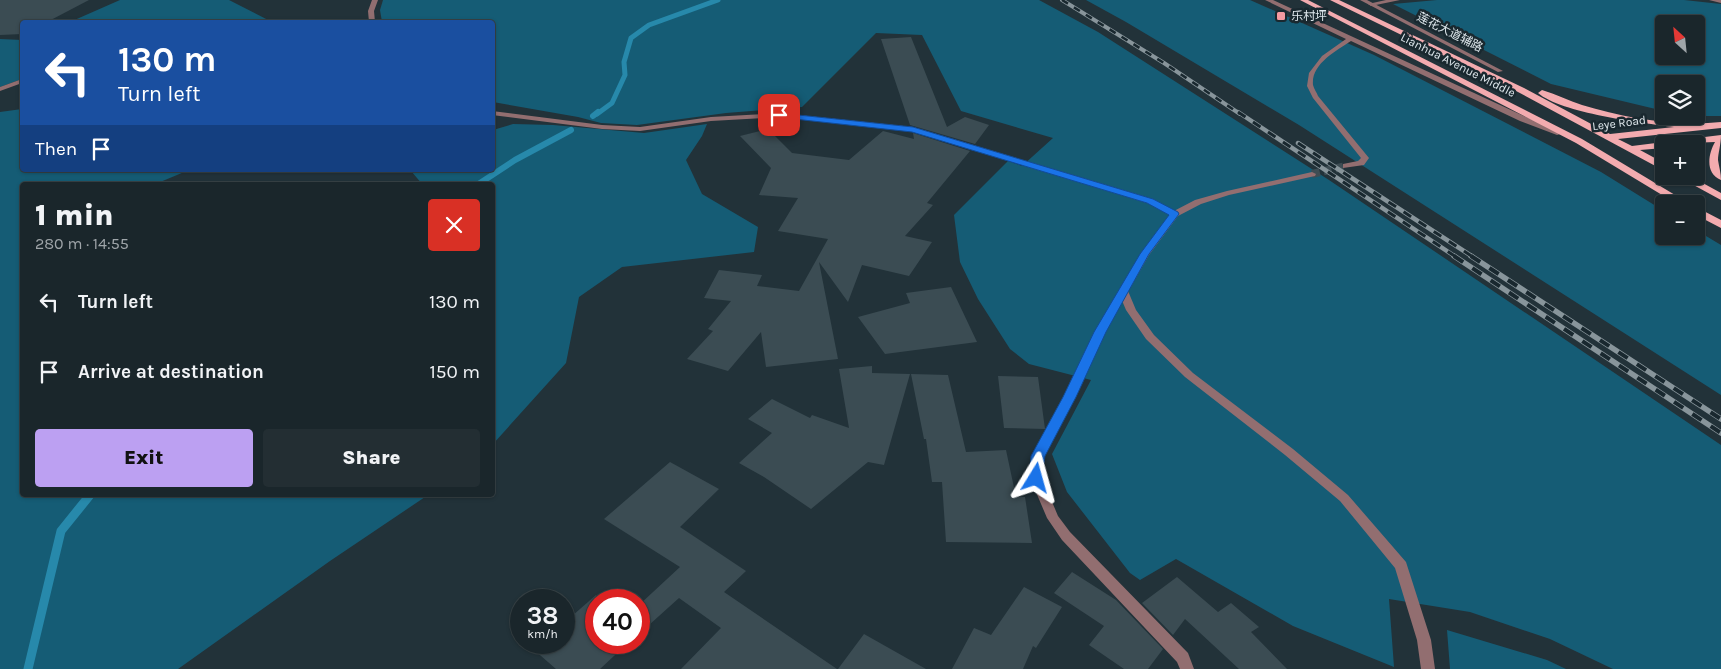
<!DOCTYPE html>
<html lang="en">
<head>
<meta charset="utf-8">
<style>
	body { margin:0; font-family:Karla,"Noto Sans SC",sans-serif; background:#232e33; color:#f1f3f6; height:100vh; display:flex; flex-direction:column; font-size:19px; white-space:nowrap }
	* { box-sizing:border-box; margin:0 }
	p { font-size:16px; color:#9fa5a9 }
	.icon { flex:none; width:28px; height:28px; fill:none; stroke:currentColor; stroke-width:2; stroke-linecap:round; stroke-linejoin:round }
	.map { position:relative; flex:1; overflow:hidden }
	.drawer { position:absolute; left:20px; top:182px; width:475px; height:315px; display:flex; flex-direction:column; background:#1a262b; border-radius:5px; box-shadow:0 1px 4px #0004,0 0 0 1px #384347 }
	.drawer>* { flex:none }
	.top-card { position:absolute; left:20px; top:20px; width:475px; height:152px; border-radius:5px; box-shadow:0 1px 4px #0004,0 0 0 1px #384347; background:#1a4fa0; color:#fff; overflow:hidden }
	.needle { width:32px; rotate:333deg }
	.fabs { position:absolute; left:1655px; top:15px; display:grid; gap:10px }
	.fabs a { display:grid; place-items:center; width:50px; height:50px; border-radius:5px; background:#1a262b; box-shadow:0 1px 4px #0004,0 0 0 1px #384347; font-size:25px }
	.speed { position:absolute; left:510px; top:589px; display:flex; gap:10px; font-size:25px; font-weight:700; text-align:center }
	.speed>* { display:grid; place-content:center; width:65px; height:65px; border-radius:50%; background:#1a262b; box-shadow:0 1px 4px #0004,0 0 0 1px #384347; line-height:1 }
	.speed small { font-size:12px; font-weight:400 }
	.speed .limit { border:8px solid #d22; background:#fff; color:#111 }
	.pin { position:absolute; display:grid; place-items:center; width:42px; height:42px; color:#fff; margin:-21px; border-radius:10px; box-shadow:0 2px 8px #0006 }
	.me { position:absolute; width:55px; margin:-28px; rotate:8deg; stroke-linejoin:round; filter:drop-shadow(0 0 4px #0008) }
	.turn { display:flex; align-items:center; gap:18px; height:105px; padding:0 15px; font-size:22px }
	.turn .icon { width:65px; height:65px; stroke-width:2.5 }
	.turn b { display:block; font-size:35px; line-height:42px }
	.then { display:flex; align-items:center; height:48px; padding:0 15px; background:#0003; gap:10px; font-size:19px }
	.round { display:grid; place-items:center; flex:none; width:52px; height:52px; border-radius:5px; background:#232e33 }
	.summary { display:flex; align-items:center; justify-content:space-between; height:85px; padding:0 15px }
	h1 { font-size:30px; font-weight:800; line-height:38px }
	.primary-button { display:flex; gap:10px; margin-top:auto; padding:10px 15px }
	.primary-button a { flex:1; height:58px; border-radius:5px; background:#bca0f2; color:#111; font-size:20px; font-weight:800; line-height:58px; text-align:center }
	.primary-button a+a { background:#232e33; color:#f1f3f6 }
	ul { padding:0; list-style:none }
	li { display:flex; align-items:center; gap:15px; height:70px; padding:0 15px }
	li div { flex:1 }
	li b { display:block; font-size:19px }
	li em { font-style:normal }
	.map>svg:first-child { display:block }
	.green { fill:#155c75; fill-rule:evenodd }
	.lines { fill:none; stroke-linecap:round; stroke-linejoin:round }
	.stream-far2 { stroke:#2789ab; stroke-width:5 }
	.stream-far1 { stroke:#2789ab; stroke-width:6 }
	.stream { stroke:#2789ab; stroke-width:9 }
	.building { fill:#3b4c53 }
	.tertiary-tunnel { stroke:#3e4d54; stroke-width:8; stroke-dasharray:8 4; stroke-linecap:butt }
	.minor { fill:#926e70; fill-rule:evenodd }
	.tertiary { fill:#926e70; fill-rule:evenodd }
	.primary { fill:#f3abaf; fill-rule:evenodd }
	.rail-far2-casing { stroke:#88959b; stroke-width:4 }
	.rail-far1-casing { stroke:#88959b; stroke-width:4.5 }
	.rail-casing { stroke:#88959b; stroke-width:5.5 }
	.rail-far2 { stroke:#19282f; stroke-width:2.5; stroke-dasharray:7; stroke-linecap:butt }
	.rail-far1 { stroke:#19282f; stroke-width:3; stroke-dasharray:9; stroke-linecap:butt }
	.rail { stroke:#19282f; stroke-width:4; stroke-dasharray:11; stroke-linecap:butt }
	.route { fill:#1a73e8; stroke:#114b97 }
	.poi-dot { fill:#f49aa1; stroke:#19282f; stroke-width:2 }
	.labels { text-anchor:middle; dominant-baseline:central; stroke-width:5; stroke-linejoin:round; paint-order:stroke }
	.far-poi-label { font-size:12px; fill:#dee7ec; stroke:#19282f; text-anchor:start }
	.far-street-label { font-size:12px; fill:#dee7ec; stroke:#19282f }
</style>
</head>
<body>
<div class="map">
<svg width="1721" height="669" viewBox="0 0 1721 669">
	<rect width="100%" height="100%" fill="#223239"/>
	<path class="green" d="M120,0h109l41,21 -3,1h-197z
		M383,0h656l59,32 231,148 392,265v224h-108l-63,-30 -80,-27 -81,-13 5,68 -101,-41 -117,-67 -36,21 -10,-7 -63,-81 -15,-38 39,-74 -62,-16 -19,-15 -32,-50 -18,-37 -6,-47 54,-54 14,5 31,-28 -92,-27 -39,-76 -46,-2 -74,74 -76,6 -89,12 -36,-2 -23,-6 -85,-15 -1,-80h-110l-2,-12z
		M1086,0h164l124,55 227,117 63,39v25h32v-6l25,15v150l-422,-270 -173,-103z
		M1437,0h247l37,4v112h-35h10v-32h-32v27l-113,-27 -158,-80zM1664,24h32v32h-32z
		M0,39l22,1v39l-22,8z
		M22,109v61h167l-36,15h-131v310h406l-98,66 -152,108h-178v-557z
		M513,124l40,1 91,8 63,-9 -5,12 -16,24 16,34 56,33 -4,25 -132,15 -43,30 -13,66 -73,81 -1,-259h-69l-12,-14 81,-1 1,-40z
		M1447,630l100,30 19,9h-116z"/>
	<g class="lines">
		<path class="stream-far2" d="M597,114l15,-11 13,-28 -1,-13 7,-24 18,-13 69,-25"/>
		<path class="stream-far1" d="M593,116l5,-4
			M477,185l38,-25 56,-30"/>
		<path class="stream" d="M28,669l33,-138 29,-36"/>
	</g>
	<path class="building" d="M0,0h89l-42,22h-25v12l-22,1z
		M911,37l36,90 18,-10 24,8 -14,19 -65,-19 -29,-86z
		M768,129l24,24 57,7 34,-29 31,8 -1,-6 57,18 -43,52 6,2 -28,31 27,6 -23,34 -47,-11 -14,37 -29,-40 19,97 -72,8 -5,-35 -33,39 -41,-12 26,-28 -5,-2 23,-28 -27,-3 15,-28 43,5 -5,11 42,5 29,-52 -50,-8 20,-33 -39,-3 12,-27 -31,-32z
		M951,287l26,55 -92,12 -27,-37 52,-14 -4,-10z
		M872,366v7l38,1 -26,91 -16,-3 -57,47 -47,-32 -25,-14 33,-30 -24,-14 24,-20 38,19 2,-3 37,13 -10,-59z
		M911,374l37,1 18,77 40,-2 10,47h9l7,46 -86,-1 -4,-60h-10l-6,-43h-2z
		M998,376l40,1 7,52 -41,-1z
		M670,462l49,27 -39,38 66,44 -22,21 113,77h-156l40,-41 -42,-30 -40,36v-29l41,-38 -76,-48z
		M1072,572l44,28 47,49 -15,20h-24l-35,-24 15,-19 -50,-33z
		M1177,577l41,35 13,-9 28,24 -8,5 36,37h-48l-54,-50 -12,16 -31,-32z
		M1024,587l38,20 -26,41 -3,-2 -10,23h-71l22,-41 17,7z
		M596,595v47h33l-29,27h-44l-31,-27h39v-19z
		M864,634l62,35h-88z"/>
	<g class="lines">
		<path class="tertiary-tunnel" d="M1312,174l34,-8"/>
		<path class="minor" d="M372,0h6l-4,11 1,11h-6l-1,-11z
			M1386,0h14l-29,6 -3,-2z
			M1709,0h12v3z
			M22,79v4l-22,8v-4z
			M492,111l110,14 38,2 71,-10 68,-4 134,14 240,72 26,15 -4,3 -3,-1 -25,-13 -235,-72 -133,-14 -68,4 -71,10 -38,-2 -110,-14z
			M1123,288l5,3 8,19 18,25 39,38 100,76 55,46 58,67 25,78 4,29h-14l-4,-29 -22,-72 -55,-67 -55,-46 -100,-78 -39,-38 -20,-29 -8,-19z"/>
		<path class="tertiary" d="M1265,0h8l253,117 38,16 -7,2 -37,-14 -169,-80c-15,10 -40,23 -38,44 1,4 4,8 5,11l51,62 -5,7 -21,3v-4l15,-3 3,-3 -48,-60 -6,-12 2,-13 13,-17 24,-17z
			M1360,0h7l136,71 -5,1z
			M1312,172l4,2 -1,2 -86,19 -28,9 -23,12 -29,39 -44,77 -30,65 -31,59 -2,22 16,38 12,16 118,121 6,16h-14l-3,-7 -115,-122 -15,-22 -17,-40 2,-22 33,-59 30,-65 46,-78 31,-42 23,-12 32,-9z"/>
		<path class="primary" d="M1300,0h8l274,139 108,65h-13l-101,-61z
			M1330,0h9l185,88 86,46 64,-7c-32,-4 -113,-14 -136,-34l4,-3c14,4 27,11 40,15 43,13 94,22 139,17v6l-103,11 14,7 32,-4 4,2 4,-3 49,-6c0,9 -3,19 -3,25 1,7 3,13 3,20 -16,-6 -13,-26 -6,-38l-51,2v4l-24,2 24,13v7l-3,-1 -143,-77z
			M1677,176h13l31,17v7z
			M1696,207l25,13v8l-25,-13z"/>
		<g class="rail-far2-casing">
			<path id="rail-far2" d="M1062,0l102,63 76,51"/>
		</g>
		<g class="rail-far1-casing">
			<path id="rail-far1" d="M1238,112l218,145
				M1298,143l175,114"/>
		</g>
		<g class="rail-casing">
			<path id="rail" d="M1454,256l267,177
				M1471,256l250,163"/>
		</g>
		<use href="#rail-far2" class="rail-far2"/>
		<use href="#rail-far1" class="rail-far1"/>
		<use href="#rail" class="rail"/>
	</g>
	<path class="route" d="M779,113l134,14 240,72 25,13 1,2 -30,40 -43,78 -30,65 -31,59 -4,25h-10l-2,-3 2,-22 32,-59 31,-65 46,-78 29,-39 -22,-12 -235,-71 -136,-15v-3z"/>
	<rect class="poi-dot" x="1276" y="11" width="10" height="10" rx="2.5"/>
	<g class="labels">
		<g class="far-poi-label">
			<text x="1291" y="16">乐村坪</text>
		</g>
		<g class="far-street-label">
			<text transform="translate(1450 32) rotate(27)">莲花大道辅路</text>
			<text transform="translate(1458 65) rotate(27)">Lianhua Avenue Middle</text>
			<text transform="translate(1619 123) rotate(-7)">Leye Road</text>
		</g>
	</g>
</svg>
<div class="fabs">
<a><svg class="needle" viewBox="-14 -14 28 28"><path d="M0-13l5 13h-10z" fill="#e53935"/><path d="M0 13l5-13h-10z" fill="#9fa5a9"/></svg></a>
<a><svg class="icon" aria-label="layers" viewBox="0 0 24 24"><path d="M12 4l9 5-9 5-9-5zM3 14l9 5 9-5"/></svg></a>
<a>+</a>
<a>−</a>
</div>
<div class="speed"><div>38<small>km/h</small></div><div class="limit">40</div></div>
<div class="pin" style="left:779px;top:115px;background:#d93025"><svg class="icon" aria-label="arrive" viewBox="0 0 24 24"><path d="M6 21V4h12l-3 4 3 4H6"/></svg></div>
<svg class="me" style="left:1036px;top:478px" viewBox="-20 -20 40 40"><path d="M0-17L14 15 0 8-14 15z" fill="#1a73e8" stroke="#fff" stroke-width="4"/></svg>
<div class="top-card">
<div class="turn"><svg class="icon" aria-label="left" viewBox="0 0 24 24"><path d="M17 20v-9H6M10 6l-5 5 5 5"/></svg><div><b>130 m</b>Turn left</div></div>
<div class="then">Then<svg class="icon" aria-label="arrive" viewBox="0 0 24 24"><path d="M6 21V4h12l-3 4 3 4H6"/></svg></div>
</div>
<section class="drawer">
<div class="summary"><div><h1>1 min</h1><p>280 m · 14:55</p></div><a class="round" style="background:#d93025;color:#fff"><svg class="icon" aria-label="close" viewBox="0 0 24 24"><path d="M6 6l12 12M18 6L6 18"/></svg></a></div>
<ul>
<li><svg class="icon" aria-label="left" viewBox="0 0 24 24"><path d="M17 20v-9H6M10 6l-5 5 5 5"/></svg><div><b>Turn left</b></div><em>130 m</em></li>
<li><svg class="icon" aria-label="arrive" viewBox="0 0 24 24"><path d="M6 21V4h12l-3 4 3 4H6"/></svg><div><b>Arrive at destination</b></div><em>150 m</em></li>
</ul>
<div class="primary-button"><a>Exit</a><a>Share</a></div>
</section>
</div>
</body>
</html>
